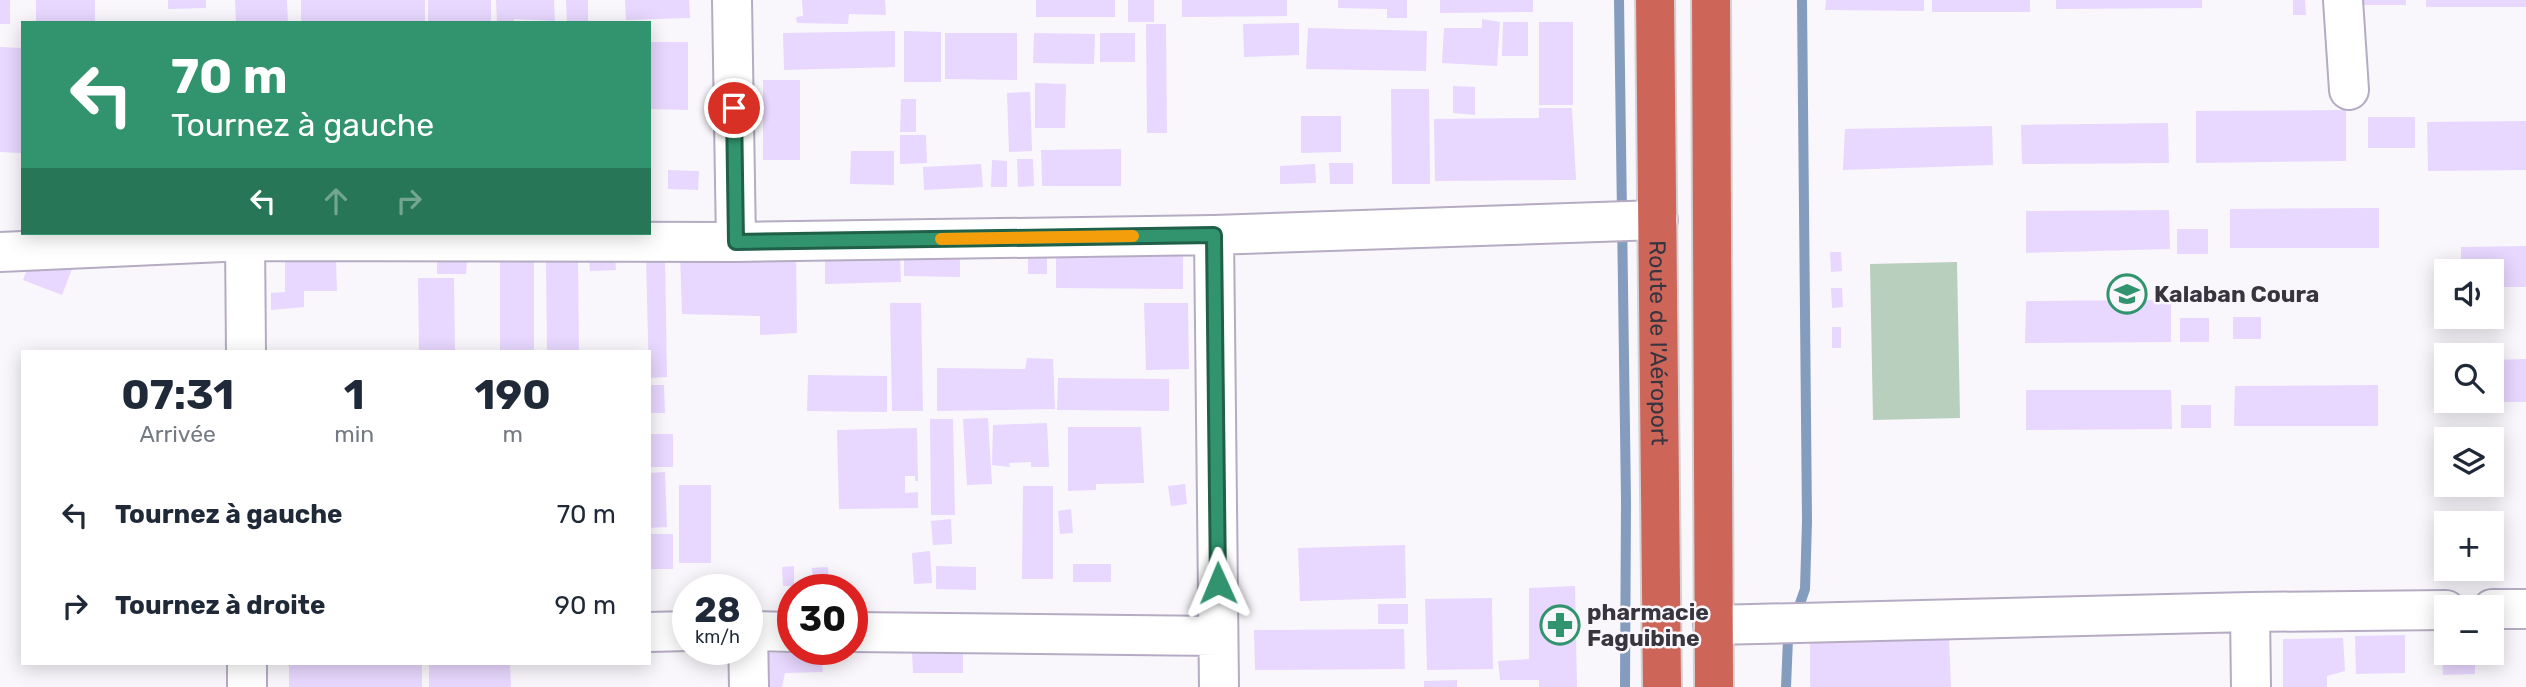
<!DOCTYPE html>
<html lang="fr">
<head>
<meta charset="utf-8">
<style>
	body { margin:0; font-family:Rubik,sans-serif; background:#f2f2f3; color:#1f2937; height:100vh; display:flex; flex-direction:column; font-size:26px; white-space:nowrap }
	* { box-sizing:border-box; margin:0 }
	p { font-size:23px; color:#747a83 }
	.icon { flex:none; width:38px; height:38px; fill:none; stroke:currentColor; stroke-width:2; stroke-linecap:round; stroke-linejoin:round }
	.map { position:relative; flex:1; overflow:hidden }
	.drawer { position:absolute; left:21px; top:350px; width:630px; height:315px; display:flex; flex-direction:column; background:#fff; border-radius:0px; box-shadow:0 4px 18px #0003 }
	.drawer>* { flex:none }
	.banner { position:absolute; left:21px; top:21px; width:630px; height:214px; border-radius:0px; box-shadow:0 4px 18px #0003; background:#31946e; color:#fff; overflow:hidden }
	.controls { position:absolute; left:2434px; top:259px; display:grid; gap:14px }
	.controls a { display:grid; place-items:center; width:70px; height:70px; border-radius:0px; background:#fff; box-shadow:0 4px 18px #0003; font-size:35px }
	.speed { position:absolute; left:672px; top:574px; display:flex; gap:14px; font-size:35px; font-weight:700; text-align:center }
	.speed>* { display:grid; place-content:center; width:91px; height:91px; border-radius:50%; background:#fff; box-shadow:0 4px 18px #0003; line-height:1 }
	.speed small { font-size:18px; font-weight:400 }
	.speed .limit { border:10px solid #d22; background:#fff; color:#111 }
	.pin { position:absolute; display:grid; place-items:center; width:60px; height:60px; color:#fff; margin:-30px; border:4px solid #fff; border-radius:50%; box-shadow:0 2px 7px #0007 }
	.me { position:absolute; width:77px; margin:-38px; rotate:359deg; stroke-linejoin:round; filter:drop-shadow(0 0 5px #0008) }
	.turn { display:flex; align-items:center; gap:24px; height:147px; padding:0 35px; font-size:32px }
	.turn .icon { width:91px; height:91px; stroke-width:2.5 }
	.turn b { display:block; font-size:49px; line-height:60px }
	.lanes { display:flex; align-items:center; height:66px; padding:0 35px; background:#0003; justify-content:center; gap:35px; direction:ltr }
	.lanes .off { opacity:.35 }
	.eta { display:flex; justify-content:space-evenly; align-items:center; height:119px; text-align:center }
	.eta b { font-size:42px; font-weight:700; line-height:49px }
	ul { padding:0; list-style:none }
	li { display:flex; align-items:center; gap:21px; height:91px; padding:0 35px }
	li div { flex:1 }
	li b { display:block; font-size:26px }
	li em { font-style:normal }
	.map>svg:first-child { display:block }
	.park { fill:#b8cfbd }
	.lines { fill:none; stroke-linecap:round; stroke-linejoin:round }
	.stream { stroke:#849cbd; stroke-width:10 }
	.building { fill:#e8d7fe }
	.minor-casing { stroke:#b5acc3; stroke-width:42 }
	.highway-casing { stroke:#d3d3d5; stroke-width:42 }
	.minor { stroke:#fff; stroke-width:38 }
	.highway { stroke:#cd6559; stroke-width:38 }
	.route-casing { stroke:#206048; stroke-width:18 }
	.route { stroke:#31946e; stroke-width:12 }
	.slow { stroke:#f59e0b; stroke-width:12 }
	.labels { text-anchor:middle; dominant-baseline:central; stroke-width:5; stroke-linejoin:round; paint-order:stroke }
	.poi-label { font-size:23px; font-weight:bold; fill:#39353f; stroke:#f9f7fb; text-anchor:start }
	.street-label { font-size:23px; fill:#39353f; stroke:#f9f7fb }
</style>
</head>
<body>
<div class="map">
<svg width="2526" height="687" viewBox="0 0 2526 687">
	<rect width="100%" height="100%" fill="#f9f7fb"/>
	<path class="park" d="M1957,262l3,156 -87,2 -3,-156z"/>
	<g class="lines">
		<path class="stream" d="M1619,0l7,501 -1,186
			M1796,615l9,-26 2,-68 -5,-521
			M1786,687l2,-48 3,-9"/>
	</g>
	<path class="building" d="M0,0h10v24h-10z
		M36,0h59v21l-59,2z
		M168,0h38v8l-38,1z
		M235,0h52l1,23h-52z
		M301,0h124v23h-124z
		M428,0h63v23h-63z
		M496,0h58l1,21 -41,-2v4h-17z
		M566,0h22v23h-21z
		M625,0h64l1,18 -64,2z
		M802,0h83l1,15 -37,-1 -1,10 -51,-1 -1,-6 7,-1z
		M1036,0h79v17h-79z
		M1128,0h26v22h-26z
		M1182,0h105v16l-105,1z
		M1338,0h69v18h-20v-9l-49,-1z
		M1440,0h93v12l-93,1z
		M1826,0h98v11l-99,-1z
		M1932,0h98v12h-98z
		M2056,0h146v8l-146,1z
		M2293,0h12l1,15h-13z
		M2361,0h45v5h-45z
		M2426,0h100v7h-100z
		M1482,19l18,3 -3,44 -55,-3 2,-35h38z
		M1503,22h25v34h-26z
		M1539,22h34v83h-34z
		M1299,23v32l-55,2 -1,-33z
		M1146,24h20l1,109h-20z
		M1308,28l119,3 -1,40 -120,-2z
		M895,31v36l-111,3 -1,-37z
		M904,31l37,1v50h-37z
		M945,33h72v47l-72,-1z
		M1034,33l61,1 -1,30 -61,-1z
		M1100,33h35v29h-35z
		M649,42h39v68l-39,-1z
		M0,47l23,1 -2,105 -21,-1z
		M763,80h37v80h-37z
		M1035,83l31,1 -1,44h-30z
		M1453,86l22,1v28l-22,-2z
		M1391,89h38l1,95h-38z
		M1030,92l2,59 -23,1 -2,-59z
		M901,99h15v33h-16z
		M1539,108h33l4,72 -141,1 -1,-62 105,-1z
		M2346,110v51l-150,2v-52z
		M1301,116h40v36l-40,1z
		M2368,117h47v31h-47z
		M2526,121v49l-98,1 -1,-49z
		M2168,123l1,40 -147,1 -1,-39z
		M1992,126l1,39 -150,5 2,-41z
		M900,135h26l1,28 -27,1z
		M1121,149v37h-79l-1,-36z
		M851,151h43v34l-44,-1z
		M1017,159h16l1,27 -16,1z
		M992,160l15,1v26h-16z
		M1329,163h24v21h-23z
		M981,164l2,23 -59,3 -1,-23z
		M1315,164l1,19 -36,1v-18z
		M668,170l31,1 -1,19 -30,-1z
		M2379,208v40h-149v-39z
		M2169,210l1,39 -144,4v-42z
		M2177,229h31v25h-31z
		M2526,246v41h-34v-16h-31v-24z
		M796,249l1,84 -37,2v-19l-78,-2 -2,-63z
		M1047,250v24h-19v-23z
		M1056,250h127v39l-127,-1z
		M900,252l1,30 -76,2v-30z
		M1830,252h11l1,19 -11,1z
		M904,253l56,1v23l-56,-1z
		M33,254l39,15 -10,26 -39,-15z
		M615,256l1,14 -26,1 -1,-14z
		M665,257l2,120 -18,1 -3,-120z
		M500,258h34v94h-34z
		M546,258h32l1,94h-32z
		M437,259l30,1 -1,14h-29z
		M336,261l1,30h-33v16l-33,3v-17l14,-1v-30z
		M418,278h36l1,74h-36z
		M1831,288h11l1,19 -11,1z
		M2171,300v42l-146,1 1,-42z
		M890,303h31l2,108h-31z
		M1144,303h44l1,66 -43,1z
		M2233,317h28v22h-28z
		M2180,318h29v24h-29z
		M1832,327h9v21h-9z
		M1027,358l26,1 2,50 -118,2v-43l88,1z
		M2526,359v43h-34v-42z
		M808,375l79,1v36l-80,-1z
		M1058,378l111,1v32l-112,-1z
		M649,385h15l1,28h-16z
		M2378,385v41h-144l1,-40z
		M2026,390h145l1,39 -146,1z
		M2181,405h30v23h-30z
		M988,418l4,66 -25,1 -4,-66z
		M930,419h23l2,96h-24z
		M1047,423l2,44h-18v-5l-22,1 1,4 -18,-2 1,-40z
		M1068,427h73l3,56 -48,1v6l-28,1z
		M917,428l1,53h-3v-5h-10v17l13,-1v16l-79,1 -2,-79z
		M649,434h24v33h-24z
		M665,472l2,55 -18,1v-55z
		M1185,484l2,20 -16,2 -3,-20z
		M679,485h32v78h-32z
		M1023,486h30v93h-31z
		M1071,509l2,24 -13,1 -2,-23z
		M951,519l1,25 -19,1 -2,-24z
		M649,534h24v35h-24z
		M1405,545l1,53 -106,3 -2,-53z
		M930,551l2,32 -18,1 -2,-31z
		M1073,564h38v18h-38z
		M794,566v20h-11l-1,-19z
		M936,566l40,1v23l-40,-1z
		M828,567l1,18h-16l-1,-17z
		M1575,586l2,101h-38v-7h-39l-2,-19 31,-2v-71z
		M1492,598l1,71 -66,1 -2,-71z
		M1378,604h30v20h-30z
		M1404,629l1,40 -150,1 -1,-40z
		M2405,635v38l-49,1 -1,-38z
		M1949,637l2,50h-141v-49z
		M2441,637h5v16h29v21l-32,1z
		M2343,638l2,33 -18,5v11h-44v-48z
		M912,651h51v22h-50z
		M763,653h58l2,19 -38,1 -3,14h-20z
		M289,663h133v24h-133z
		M429,663h81l1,24h-82z
		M1457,680v7h-33v-6z"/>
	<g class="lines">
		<g class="minor-casing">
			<path id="minor" d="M732,0l4,242
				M2343,0l6,90
				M1214,235l5,452
				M245,241l1,111
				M0,252l245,-11 491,1 478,-7 444,-15
				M2492,609h34
				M2250,612l1,75
				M1713,625l537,-13 196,-2
				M747,631l46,1
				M748,631l1,56
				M649,632l39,-1
				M852,632l366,4
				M247,687v-24"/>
		</g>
		<g class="highway-casing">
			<g id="highway">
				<path id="s1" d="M1655,0l7,687"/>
				<path d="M1711,0l3,687"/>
			</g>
		</g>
		<use href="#minor" class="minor"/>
		<use href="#highway" class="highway"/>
	</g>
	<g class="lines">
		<g class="route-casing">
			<path id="route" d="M734,108l2,134 478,-7 4,348"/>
		</g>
		<use href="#route" class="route"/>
		<path class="slow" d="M941,239l192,-3"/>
	</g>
	<defs>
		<g id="school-ring" transform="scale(2.0125)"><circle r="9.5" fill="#f9f7fb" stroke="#31946e" stroke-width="1.5"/><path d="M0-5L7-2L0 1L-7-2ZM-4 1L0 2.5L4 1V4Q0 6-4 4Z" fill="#31946e"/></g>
		<g id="pharmacy-ring" transform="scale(2.0125)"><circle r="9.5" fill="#f9f7fb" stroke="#31946e" stroke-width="1.5"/><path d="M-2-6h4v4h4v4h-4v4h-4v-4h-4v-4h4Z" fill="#31946e"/></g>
	</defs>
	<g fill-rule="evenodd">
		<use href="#school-ring" x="2127" y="294"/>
		<use href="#pharmacy-ring" x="1560" y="625"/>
	</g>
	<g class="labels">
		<g class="poi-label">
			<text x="2154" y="294">Kalaban Coura</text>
			<text x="1587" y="612">pharmacie<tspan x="1587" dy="26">Faguibine</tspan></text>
		</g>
		<g class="street-label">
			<text stroke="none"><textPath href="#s1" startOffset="343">Route de l'Aéroport</textPath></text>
		</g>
	</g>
</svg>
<div class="controls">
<a><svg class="icon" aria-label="sound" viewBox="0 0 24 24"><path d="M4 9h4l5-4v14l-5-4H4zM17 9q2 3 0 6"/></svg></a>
<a><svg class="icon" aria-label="search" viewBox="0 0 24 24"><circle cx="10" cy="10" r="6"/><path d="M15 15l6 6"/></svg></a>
<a><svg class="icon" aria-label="layers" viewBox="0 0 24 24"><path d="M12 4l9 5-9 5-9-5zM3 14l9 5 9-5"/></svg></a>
<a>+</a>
<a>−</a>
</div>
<div class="speed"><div>28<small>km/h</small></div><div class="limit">30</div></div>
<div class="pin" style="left:734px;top:108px;background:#d93025"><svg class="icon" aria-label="arrive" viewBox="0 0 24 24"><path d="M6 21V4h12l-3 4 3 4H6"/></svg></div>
<svg class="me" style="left:1218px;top:583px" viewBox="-20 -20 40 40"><path d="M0-17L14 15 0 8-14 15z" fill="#31946e" stroke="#fff" stroke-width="4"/></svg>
<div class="banner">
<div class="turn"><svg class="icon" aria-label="left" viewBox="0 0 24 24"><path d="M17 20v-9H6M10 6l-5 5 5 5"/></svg><div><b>70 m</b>Tournez à gauche</div></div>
<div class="lanes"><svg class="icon" aria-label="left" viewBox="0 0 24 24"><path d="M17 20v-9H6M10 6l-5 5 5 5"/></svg><svg class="icon off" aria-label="ahead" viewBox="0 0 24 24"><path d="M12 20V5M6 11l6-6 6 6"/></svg><svg class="icon off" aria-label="right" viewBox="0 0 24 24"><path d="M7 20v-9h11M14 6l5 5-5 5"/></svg></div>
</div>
<section class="drawer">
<div class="eta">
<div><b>07:31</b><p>Arrivée</p></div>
<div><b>1</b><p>min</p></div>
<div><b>190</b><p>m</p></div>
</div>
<ul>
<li><svg class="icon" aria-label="left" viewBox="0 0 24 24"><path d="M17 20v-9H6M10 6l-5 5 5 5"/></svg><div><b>Tournez à gauche</b></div><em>70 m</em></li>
<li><svg class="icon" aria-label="right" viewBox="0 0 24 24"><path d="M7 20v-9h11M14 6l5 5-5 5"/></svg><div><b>Tournez à droite</b></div><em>90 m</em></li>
</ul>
</section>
</div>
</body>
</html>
